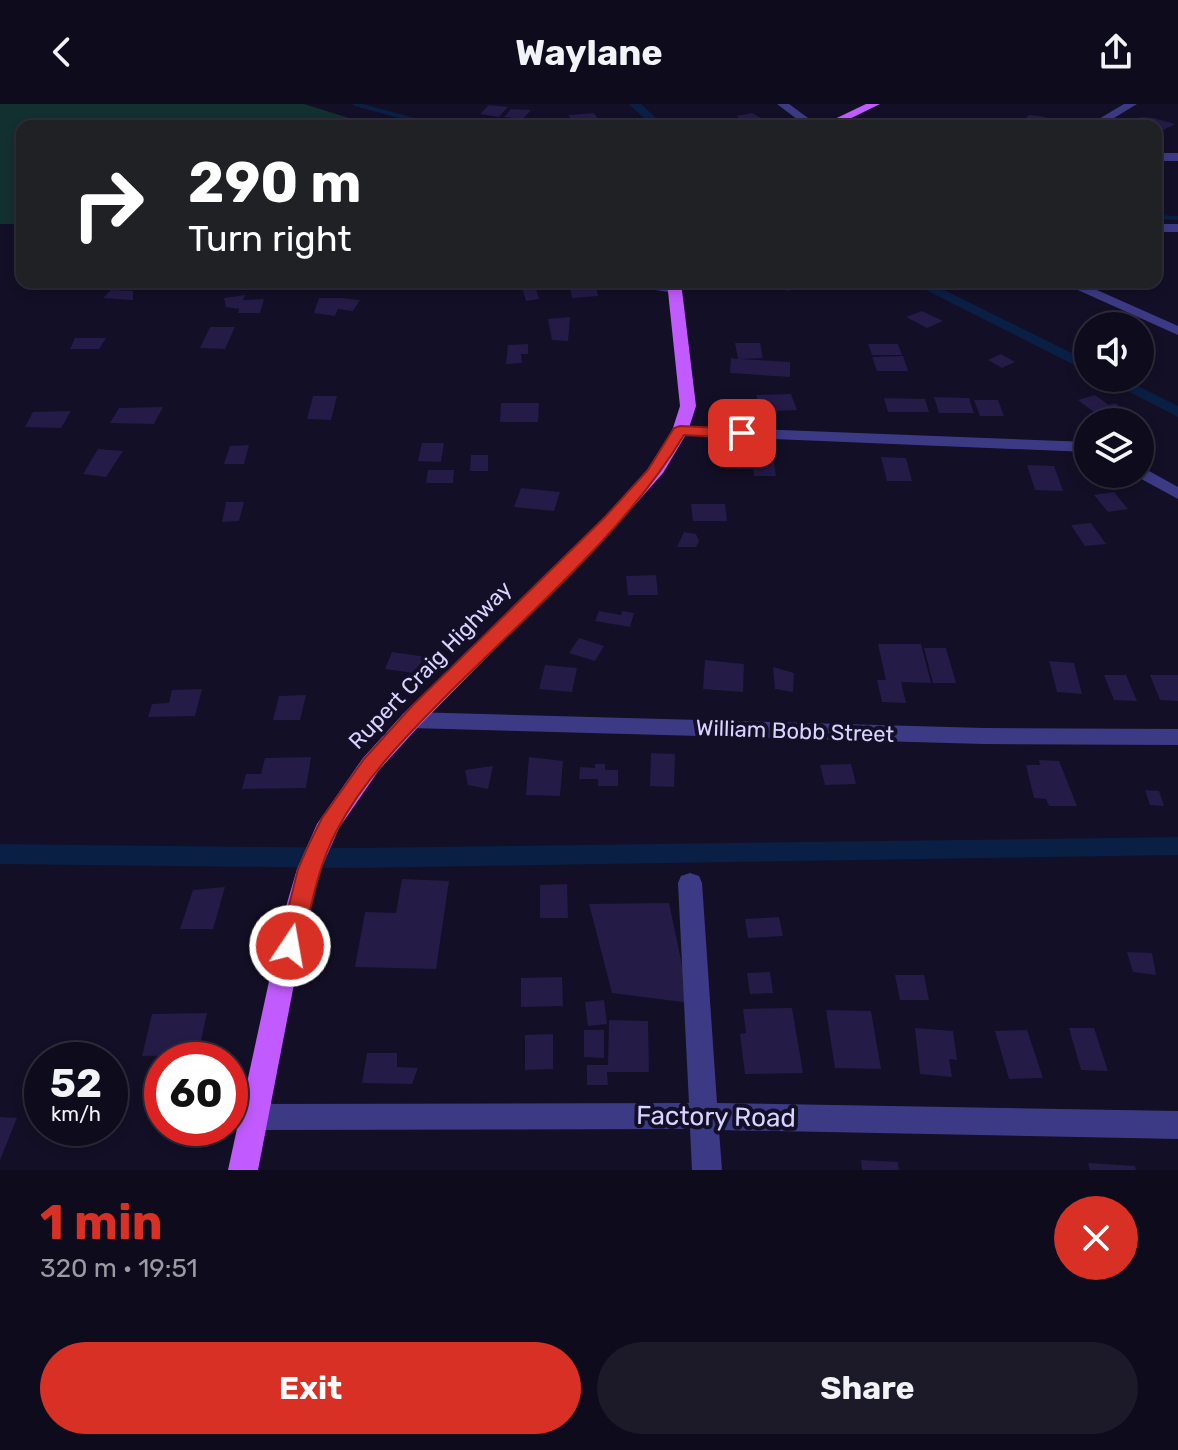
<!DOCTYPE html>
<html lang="en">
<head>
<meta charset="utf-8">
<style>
	body { margin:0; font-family:Rubik,sans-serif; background:#1c1929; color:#f1f3f6; height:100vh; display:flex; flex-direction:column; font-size:30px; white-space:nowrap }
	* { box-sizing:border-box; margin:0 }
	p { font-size:26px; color:#9b9ba3 }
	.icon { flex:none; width:44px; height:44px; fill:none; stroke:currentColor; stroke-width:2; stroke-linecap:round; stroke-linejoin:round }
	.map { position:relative; height:1066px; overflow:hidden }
	.drawer { display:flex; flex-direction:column; background:#0e0b1c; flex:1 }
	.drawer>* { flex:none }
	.banner { position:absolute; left:16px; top:16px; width:1146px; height:168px; border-radius:16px; box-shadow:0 4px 12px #0003,0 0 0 2px #2e2b3b; background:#202124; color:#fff; overflow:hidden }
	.fabs { position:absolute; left:1074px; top:208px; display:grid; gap:16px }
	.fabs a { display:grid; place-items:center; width:80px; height:80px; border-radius:50%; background:#0e0b1c; box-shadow:0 4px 12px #0003,0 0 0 2px #2e2b3b; font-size:40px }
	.speed { position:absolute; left:24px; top:938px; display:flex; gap:16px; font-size:40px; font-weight:700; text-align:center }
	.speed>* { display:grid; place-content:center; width:104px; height:104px; border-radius:50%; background:#0e0b1c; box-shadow:0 4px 12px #0003,0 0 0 2px #2e2b3b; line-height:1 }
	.speed small { font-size:20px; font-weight:400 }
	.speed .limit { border:12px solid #d22; background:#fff; color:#111 }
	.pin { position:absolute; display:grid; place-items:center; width:68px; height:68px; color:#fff; margin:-34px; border-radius:16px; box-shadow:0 4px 12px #0006 }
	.me { position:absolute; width:88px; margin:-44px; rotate:12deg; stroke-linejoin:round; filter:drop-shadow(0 0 6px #0008) }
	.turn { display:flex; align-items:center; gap:28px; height:168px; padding:0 40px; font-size:36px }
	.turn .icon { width:104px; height:104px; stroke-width:2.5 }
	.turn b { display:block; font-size:56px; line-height:68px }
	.round { display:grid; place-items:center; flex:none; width:84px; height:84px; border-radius:42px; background:#1c1929 }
	.head { display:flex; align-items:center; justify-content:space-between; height:136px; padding:0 40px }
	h1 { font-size:48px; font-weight:700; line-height:60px; color:#d93025 }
	.cta { display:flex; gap:16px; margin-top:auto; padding:16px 40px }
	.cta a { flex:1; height:92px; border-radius:48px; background:#d93025; color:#fff; font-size:32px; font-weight:700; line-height:92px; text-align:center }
	.cta a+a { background:#1c1929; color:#f1f3f6 }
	header { display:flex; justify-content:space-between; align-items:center; height:104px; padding:0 40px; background:#0e0b1c; font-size:36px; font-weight:700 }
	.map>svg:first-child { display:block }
	.green { fill:#12302f }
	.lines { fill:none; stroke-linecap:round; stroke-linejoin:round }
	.stream { stroke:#0a1f44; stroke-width:4 }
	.canal { fill:#0a1f44; fill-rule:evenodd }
	.building { fill:#241b47 }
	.service { fill:#3d3a85; fill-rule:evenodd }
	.minor { fill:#3d3a85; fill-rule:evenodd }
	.primary { fill:#c25bff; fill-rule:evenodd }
	.route { fill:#d93025; stroke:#8d1f18; stroke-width:2 }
	.labels { text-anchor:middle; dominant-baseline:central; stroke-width:8; stroke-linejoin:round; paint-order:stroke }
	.street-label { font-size:22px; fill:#d9d4ff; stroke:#130f26 }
	.near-street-label { font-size:26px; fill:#d9d4ff; stroke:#130f26 }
</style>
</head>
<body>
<header><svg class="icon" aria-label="back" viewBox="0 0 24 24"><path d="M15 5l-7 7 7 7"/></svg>Waylane<svg class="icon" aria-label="share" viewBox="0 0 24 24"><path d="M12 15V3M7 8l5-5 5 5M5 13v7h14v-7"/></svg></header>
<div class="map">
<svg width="1178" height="1066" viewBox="0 0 1178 1066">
	<rect width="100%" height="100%" fill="#130f26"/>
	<path class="green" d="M0,0h304l71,22h-353v98h-22z"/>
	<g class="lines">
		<path class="stream" d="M355,0l82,22
			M1156,113l22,1"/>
		<path class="canal" d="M629,0h12l24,22h-13z
			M910,178h18l160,79v11z
			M1102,274h20l56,28v11z
			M1178,733v18l-823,13 -355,-4v-20l355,4z"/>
	</g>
	<path class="building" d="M489,1l19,2 -9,10 -19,-3z
		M511,5l20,1 -8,9 -19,-2z
		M594,9l5,7 -25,3 -6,-8z
		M752,9l14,8 -27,5 -26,-2 17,-5 5,2 4,-3 -3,-2z
		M1030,11l10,1 22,6 -7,4h-25l6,-3 -10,-6z
		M1141,13l13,1 21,6 -12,6 -30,-9z
		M569,178h26l3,14 -26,2z
		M779,178h28l4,4 -24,5z
		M535,182l4,13 -13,2 -4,-14z
		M111,186l22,1v9l-30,-2z
		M245,191l-2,5 21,-1 -4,14h-22l1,-4 -13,-2 -2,-9z
		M319,194h23l18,2 -7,11 -15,-2 -3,7 -21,-3z
		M922,207l21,10 -16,7 -21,-11z
		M570,213l-2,24 -16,-1 -4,-21z
		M210,223h25l-10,22 -25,-1z
		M75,234h31l-7,11h-29z
		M735,239h25l3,15 -22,1 49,3v15l-60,-4 1,-15 7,1z
		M528,240v10h-7l1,9 -16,1 2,-19z
		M868,240h30l4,11h-30z
		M1001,250l14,8 -13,6 -14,-8z
		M903,252l5,15h-31l-5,-14z
		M791,290l6,16 -22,1 -2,-6 -13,1 -4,-11z
		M1095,291l14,10 6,-2 7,5 -6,2 4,3 -17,6 -25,-19z
		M313,292h24l-6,24 -24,-1z
		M934,293l35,1 5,15h-35z
		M884,294l41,1 4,13h-41z
		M974,296h24l6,16h-24z
		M501,299h38l-1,19h-38z
		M163,303l-9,17 -44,-1 9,-15z
		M71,307l-10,17 -36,-1 8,-15z
		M422,339h22l-3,19 -23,-1z
		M249,341l-5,19h-20l6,-18z
		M98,345l25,2 -17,26 -23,-3z
		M471,351h17v16h-18z
		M738,353h35l3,19h-22l-1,-7h-14z
		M881,353l25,1 6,23h-25z
		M1027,361l27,1 9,25 -28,-1z
		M428,366h26l-1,13h-27z
		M521,384l39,4 -6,19 -40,-4z
		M1114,388l14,17 -20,3 -14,-17z
		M226,398h18l-5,19 -17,1z
		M691,400h34l2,17h-34z
		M1091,419l15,21 -21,2 -14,-21z
		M684,428l12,2 3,7 -3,6h-19z
		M656,471l2,20h-30l-2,-19z
		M599,507l22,4 1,-4 12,2 -4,14 -35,-6z
		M579,534l25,8 -9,15 -26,-8z
		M878,540h43l10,39 -30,-1 5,21 -24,-1 -5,-22h9z
		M924,544h22l10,35h-23z
		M392,548l35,5 -6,17 -36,-5z
		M705,556l39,4 -1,28 -40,-3z
		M1049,557l25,2 8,31 -25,-2z
		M545,561l32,3 -5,24 -33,-3z
		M773,563l21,6 -1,19 -18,-3z
		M1104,571h22l11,26 -23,-1z
		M1150,571h28v26l-18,-1z
		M202,585l-7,27 -47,1 4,-13 17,-1 3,-13z
		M306,591l-6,25h-27l6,-24z
		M651,649l24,1 -1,33 -24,-1z
		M311,653l-5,31 -64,1 4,-15h15l4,-16z
		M529,653l34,4 -3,35 -34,-1z
		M1039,656l20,1 18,45h-28l-3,-7 -12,-1 -8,-33h14z
		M595,660h10v6h13v16h-20v-7h-19l1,-12 15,1z
		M851,660l5,20 -31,1 -5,-20z
		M493,662l-5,23 -20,-4 -3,-15z
		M1145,686l14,1 5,15 -14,-1z
		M402,775l47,2 -13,88 -81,-2 10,-55 31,1z
		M567,780l1,34h-28v-33z
		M225,783l-12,42h-33l13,-39z
		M669,799l21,100 -78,-10 -23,-89z
		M779,813l4,19 -35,2 -3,-19z
		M1127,848l25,1 4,22 -23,-3z
		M770,868l3,21 -23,1 -3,-21z
		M895,871h29l5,25h-29z
		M562,873l1,29 -42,1v-29z
		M604,896l3,24 -19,2 -3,-24z
		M792,904l11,65 -58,1 -5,-40 6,-1 -3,-24z
		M826,906l45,1 10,58 -46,-1z
		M207,909l-9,42 -56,1 10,-42z
		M609,916l39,1 1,51h-42l1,13h-21v-20h21z
		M915,924l38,3 4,29 -8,-1 3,18 -32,-3z
		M1069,924h25l14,43 -27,-1z
		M584,926h20v28l-20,-1z
		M1027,926l16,48 -34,1 -14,-48z
		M553,930v35l-28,1v-35z
		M367,949h30v14l21,1 -6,16 -50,-1z
		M0,1013l17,1 -17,42z
		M861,1056l37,2 1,8h-37z
		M1088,1059l47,3 1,4h-46z"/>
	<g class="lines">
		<path class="service" d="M641,178c9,0 30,5 38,9l-4,2 -26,-4z"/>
		<path class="minor" d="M777,0h12l30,22h-13z
			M1124,0h13l-36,22h-14z
			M1156,49h22v8h-22z
			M1156,120h22v8h-22z
			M1060,178h19l99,44v9z
			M680,322l408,16v10l-414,-17 -2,-4 2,-4z
			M1140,362l38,21v12l-44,-24 6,-1z
			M411,608l573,16 194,1v16l-194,-1 -573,-16 -8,-2 -3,-6 3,-6z
			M690,769l9,3 3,7 15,220 461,8v28l-459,-9 3,40h-30l-2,-41 -436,1 -10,-3 -4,-10 4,-10 10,-3 435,-1 -11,-220 3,-7z"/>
		<path class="primary" d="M866,0h14l-45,22h-15z
			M667,178h14l15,124 -8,25 -25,42 -46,52 -198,201 -40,44 -40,58 -18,41 -14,48 -49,253h-30l55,-253 14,-48 20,-45 46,-66 40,-44 202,-197 42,-47 25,-39 8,-25z"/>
	</g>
	<path class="route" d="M680,322l62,3 8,4 -8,5 -58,-3c-57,95 -157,180 -236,259 -41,41 -84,85 -111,136 -19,36 -26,76 -35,116l-4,7 -8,3 -8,-3 -3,-7 19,-77 11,-25 13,-26 42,-59 48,-53 193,-189 43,-47 26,-42z"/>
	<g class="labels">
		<g class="street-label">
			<text transform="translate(430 561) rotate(-46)">Rupert Craig Highway</text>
			<text transform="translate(795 627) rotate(2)">William Bobb Street</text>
		</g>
		<g class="near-street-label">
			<text transform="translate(716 1013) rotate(1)">Factory Road</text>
		</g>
	</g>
</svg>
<div class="fabs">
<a><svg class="icon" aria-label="sound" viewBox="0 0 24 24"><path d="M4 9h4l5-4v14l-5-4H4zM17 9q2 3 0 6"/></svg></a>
<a><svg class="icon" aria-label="layers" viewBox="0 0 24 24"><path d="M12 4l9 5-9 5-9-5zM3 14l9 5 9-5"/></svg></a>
</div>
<div class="speed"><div>52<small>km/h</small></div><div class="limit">60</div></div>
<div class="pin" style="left:742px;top:329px;background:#d93025"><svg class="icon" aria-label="arrive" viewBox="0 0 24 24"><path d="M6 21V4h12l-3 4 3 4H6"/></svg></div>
<svg class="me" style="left:290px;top:842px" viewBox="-20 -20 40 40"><circle r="17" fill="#d93025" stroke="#fff" stroke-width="3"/><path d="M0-11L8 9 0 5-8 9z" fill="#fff"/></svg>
<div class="banner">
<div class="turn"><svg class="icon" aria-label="right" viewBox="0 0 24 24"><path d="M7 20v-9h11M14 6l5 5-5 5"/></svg><div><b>290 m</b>Turn right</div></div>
</div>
</div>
<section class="drawer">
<div class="head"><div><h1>1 min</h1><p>320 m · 19:51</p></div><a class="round" style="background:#d93025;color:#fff"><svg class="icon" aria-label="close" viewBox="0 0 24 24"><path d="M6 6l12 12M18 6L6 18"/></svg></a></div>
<div class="cta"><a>Exit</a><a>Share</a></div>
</section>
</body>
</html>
